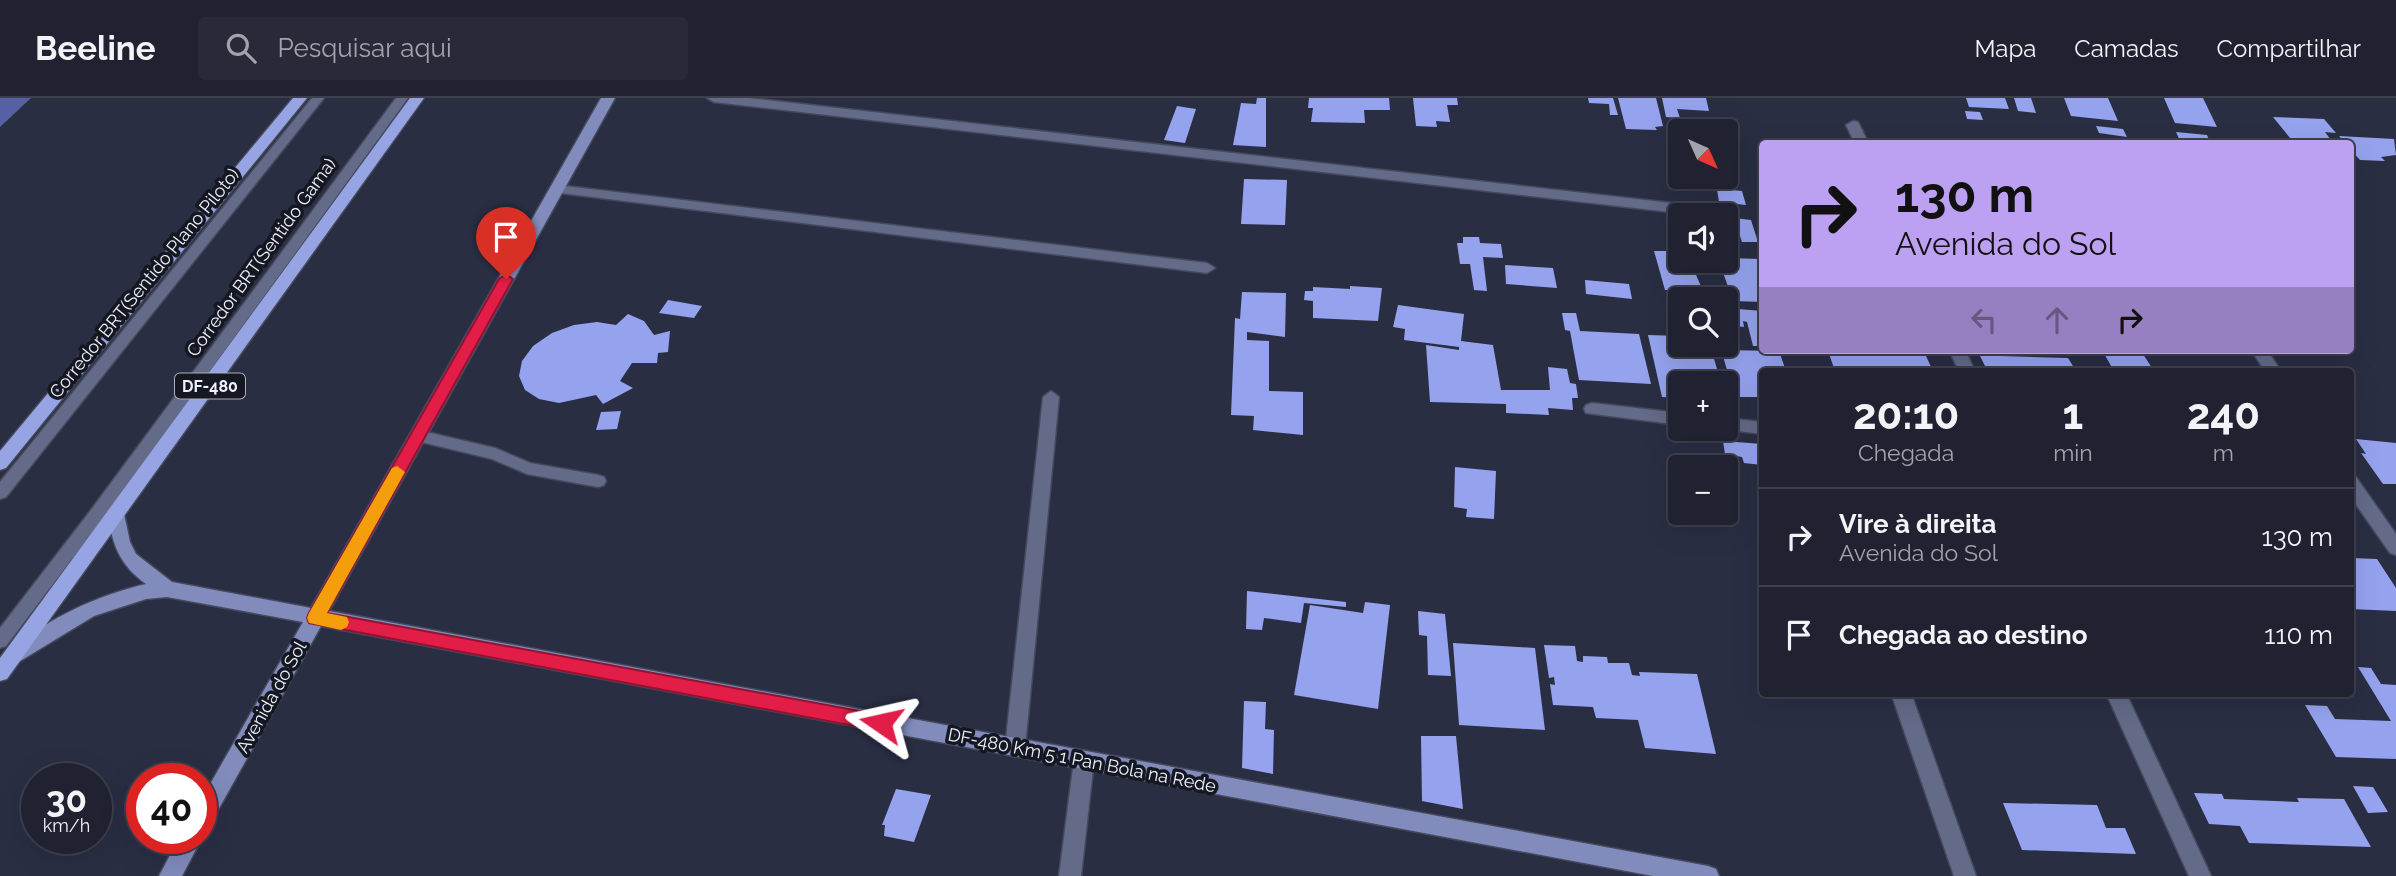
<!DOCTYPE html>
<html lang="pt">
<head>
<meta charset="utf-8">
<style>
	body { margin:0; font-family:Raleway,sans-serif; background:#282a3a; color:#f1f3f6; height:100vh; display:flex; flex-direction:column; font-size:26px; white-space:nowrap }
	* { box-sizing:border-box; margin:0 }
	p { font-size:23px; color:#a2a4ac }
	.icon { flex:none; width:38px; height:38px; fill:none; stroke:currentColor; stroke-width:2; stroke-linecap:round; stroke-linejoin:round }
	.map { position:relative; flex:1; overflow:hidden }
	.side { position:absolute; left:1759px; top:270px; width:595px; height:329px; display:flex; flex-direction:column; background:#202232; border-radius:7px; box-shadow:0 7px 28px #0002,0 0 0 2px #3d3f4d }
	.side>* { flex:none }
	.guide { position:absolute; left:1759px; top:42px; width:595px; height:214px; border-radius:7px; box-shadow:0 7px 28px #0002,0 0 0 2px #3d3f4d; background:#bca0f2; color:#111; overflow:hidden }
	.needle { width:46px; rotate:135deg }
	.fabs { position:absolute; left:1668px; top:21px; display:grid; gap:14px }
	.fabs a { display:grid; place-items:center; width:70px; height:70px; border-radius:7px; background:#202232; box-shadow:0 7px 28px #0002,0 0 0 2px #3d3f4d; font-size:35px }
	.speed { position:absolute; left:21px; top:665px; display:flex; gap:14px; font-size:35px; font-weight:700; text-align:center }
	.speed>* { display:grid; place-content:center; width:91px; height:91px; border-radius:50%; background:#202232; box-shadow:0 7px 28px #0002,0 0 0 2px #3d3f4d; line-height:1 }
	.speed small { font-size:18px; font-weight:400 }
	.speed .limit { border:10px solid #d22; background:#fff; color:#111 }
	.pin { position:absolute; display:grid; place-items:center; width:60px; height:60px; color:#fff; margin:-72px -30px; border-radius:50% 50% 50% 0; rotate:-45deg; box-shadow:0 0 7px #0007 }
	.pin .icon { rotate:45deg }
	.me { position:absolute; width:77px; margin:-38px; rotate:281deg; stroke-linejoin:round; filter:drop-shadow(0 0 5px #0008) }
	.turn { display:flex; align-items:center; gap:24px; height:147px; padding:0 21px; font-size:32px }
	.turn .icon { width:91px; height:91px; stroke-width:2.5 }
	.turn b { display:block; font-size:49px; line-height:60px }
	.lanes { display:flex; align-items:center; height:66px; padding:0 21px; background:#0003; justify-content:center; gap:35px; direction:ltr }
	.lanes .off { opacity:.35 }
	.eta { display:flex; justify-content:space-evenly; align-items:center; height:119px; text-align:center }
	.eta b { font-size:42px; font-weight:700; line-height:49px }
	ul { padding:0; list-style:none }
	li { display:flex; align-items:center; gap:21px; height:98px; padding:0 21px; border-top:2px solid #3d3f4d }
	li div { flex:1 }
	li b { display:block; font-size:26px }
	li em { font-style:normal }
	header { display:flex; align-items:center; gap:42px; box-sizing:border-box; height:98px; padding:0 35px; background:#202232; border-bottom:2px solid #3d3f4d }
	header strong { font-size:33px }
	nav { display:flex; gap:38px; margin-inline-start:auto; font-size:24px }
	.search { width:490px; height:63px; background:#282a3a; display:flex; align-items:center; gap:18px; box-sizing:border-box; padding:0 24px; border-radius:7px; color:#a2a4ac; font-size:26px }
	.map>svg:first-child { display:block }
	.forest { fill:#5660a5 }
	.building { fill:#95a3ee }
	.lines { fill:none; stroke-linecap:round; stroke-linejoin:round }
	.lane-casing { stroke:#45495d; stroke-width:3 }
	.street-casing { stroke:#45495d; stroke-width:3 }
	.secondary-casing { stroke:#45495d; stroke-width:3 }
	.primary-casing { stroke:#45495d; stroke-width:3 }
	.lane { fill:#646b89; fill-rule:evenodd }
	.street { fill:#646b89; fill-rule:evenodd }
	.secondary { fill:#818bbc; fill-rule:evenodd }
	.primary { fill:#97a4e3; fill-rule:evenodd }
	.route { fill:#e11d48; stroke:#92132f; stroke-width:2 }
	.slow { fill:#f59e0b }
	.labels { text-anchor:middle; dominant-baseline:central; stroke-width:7; stroke-linejoin:round; paint-order:stroke }
	.shield { fill:#151721; stroke:#acafbc; stroke-width:2 }
	.shield-label { font-size:16px; font-weight:bold; fill:#edf0fe }
	.street-label { font-size:18px; fill:#edf0fe; stroke:#151721 }
</style>
</head>
<body>
<header>
<strong>Beeline</strong>
<div class="search"><svg class="icon" aria-label="search" viewBox="0 0 24 24"><circle cx="10" cy="10" r="6"/><path d="M15 15l6 6"/></svg>Pesquisar aqui</div>
<nav><a>Mapa</a><a>Camadas</a><a>Compartilhar</a></nav>
</header>
<div class="map">
<svg width="2396" height="778" viewBox="0 0 2396 778">
	<rect width="100%" height="100%" fill="#2a2e43"/>
	<path class="forest" d="M0,0h31l-31,29z"/>
	<path class="building" d="M1257,0h9v49l-33,-2 8,-42 15,1z
		M1309,0h80l1,12h-26l1,13 -54,-1 2,-14h-5z
		M1413,0h44l1,7h-11l3,17 -14,-1 1,6 -21,-1z
		M1588,0h25l5,17h-8l-1,-11 -20,-1z
		M1618,0h38l7,28 -8,1 2,3 -31,-1z
		M1662,0h44l3,13 -32,-2 3,9 -14,-1z
		M1966,0h39l4,11 -40,-2z
		M2014,0h17l5,15 -18,-2z
		M2064,0h44l10,23 -47,-5z
		M2164,0h39l14,29 -42,-4z
		M1177,8l19,3 -11,34 -21,-3z
		M1965,13l15,1 3,8 -16,-1z
		M2273,19l51,2 12,14 -11,-1 9,12h-30l-4,-6h-10z
		M2096,28l27,3 4,8 -28,-4z
		M2176,34l31,3 4,9 -30,-1z
		M2339,38l55,3 2,16 -15,2 4,4 -25,-1 -10,-11v-5h-4z
		M1244,81l43,1 -2,45 -44,-1z
		M1716,85l13,2 2,5 11,1 4,14 -27,-3z
		M1734,120l17,2 7,22h-16z
		M1463,139h16l1,6 21,1 2,14 -20,-1 4,34 -13,-1 -4,-26h-10l-3,-21h6z
		M1654,153h26v10h10l13,30 -38,-1z
		M1726,160l36,1v43l-29,-1 -14,-40z
		M1505,167l48,3 4,20 -51,-4z
		M1585,182l44,4 3,15 -46,-5z
		M1350,188l32,2 -4,33 -65,-3v-17l-9,-1 1,-9h8v-4l37,2z
		M1242,194l44,1 -1,44 -38,-5v8l22,1v50l34,1v43l-50,-5 1,-14 -23,-1 4,-97 5,1z
		M668,202l34,6 -8,12 -35,-5z
		M1398,207l66,9 -3,27 32,4 8,45h49l-2,-23 19,2 3,14 6,1 2,14h-6l1,12 -25,-2 1,7 -43,-2v-9l-76,-2 -4,-57 33,5v-3l-55,-7 1,-11 -12,-2z
		M1726,210l36,3v35h-9l-6,-24 -4,-1 1,6 -18,-2z
		M1562,215h14l4,18 59,3 12,50 -72,-4 -9,-49 -5,-1z
		M628,216l16,7 10,14 16,-4 -2,21 -10,1 -1,10h-25l-12,18 13,7 -30,16 -7,-9 -37,8 -20,-4 -14,-9 -6,-14 3,-15 11,-15 19,-13 22,-8 23,-3 19,3z
		M1648,237l32,1v9h39l2,5 58,1 7,20h-24v26h-27l-13,-44 -10,-1 8,27 4,4h-44v15l-18,-1z
		M2102,252h50l3,4h-12l11,17h-40z
		M1978,254l21,1 2,3 67,2 8,13h-79l-11,-3z
		M1829,256l97,2 7,15h-98z
		M621,313l-4,18 -21,1 5,-18z
		M2356,341l40,4v41h-13l-22,-31 5,1z
		M1723,343l39,3v21l-18,-2 -2,-6 -17,-3z
		M1455,369l41,4 -2,48 -28,-2 1,-8 -13,-2z
		M1726,392h4l7,24h-11z
		M2350,460l27,1 19,29v23l-46,-2z
		M1247,493l99,11v5l-42,-4 -3,20 -37,-5 -2,12 -16,-1z
		M1365,504l25,3 -12,104 -84,-14 16,-90 53,8z
		M1418,513l27,3 6,62 -23,-1 -1,-39 -8,-1z
		M1453,545l82,5 10,82 -86,-5z
		M1544,547l31,1 2,15 6,1v-6l24,1 1,6h21l3,12 8,1 -1,-4 58,2 19,80 -71,-6 -7,-28 -42,-2 -3,-11 -40,-2 -3,-21 5,1 -1,-8 -5,1z
		M2358,569l13,1 10,16 15,1v74l-60,-2 -31,-52 22,1 8,13 56,2z
		M1244,603l22,1 -1,27 9,1 -1,44 -31,-6z
		M1421,638h35l7,73 -41,-8z
		M2353,688l20,1 15,25 -20,1z
		M896,691l35,6 -17,47 -30,-6 1,-11h-3z
		M2194,695l28,1 2,5 75,3 -2,-4 47,1 27,48 -122,-4 -9,-17 -31,-2z
		M2003,705l94,2 9,23h19l11,26 -114,-4z"/>
	<g class="lines">
		<g class="lane-casing">
			<path id="lane" d="M312,0h12l-318,399 -6,2v-17z
				M396,0h12l-305,420 -97,128 -6,2v-20l91,-118z
				M418,332l77,18 35,15 68,12 6,2 2,4 -2,4 -6,2 -71,-13 -35,-15 -79,-19 -3,-4 3,-4z"/>
		</g>
		<g class="street-casing">
			<path id="street" d="M707,0h42l958,109 7,5 -2,3h-16l-982,-113z
				M1853,23l5,1 11,22h-14l-9,-19z
				M557,87l650,78 8,5 -8,5 -655,-81 -2,-3z
				M1949,252h16l10,21h-16z
				M2251,252h16l14,21h-16z
				M1051,293l8,6 -34,351 -3,6 -7,3 -7,-3 -3,-6 38,-351z
				M1592,305l88,10v12l-94,-12 -2,-4 2,-4z
				M1726,320l36,4v12l-41,-5h5z
				M2350,377l6,2 40,57v21l-6,-2 -40,-57z
				M1891,595h20l65,183h-22z
				M2106,595h20l85,183h-22z
				M1084,653l7,2 3,7 -13,116h-22l15,-116 3,-7z"/>
		</g>
		<g class="secondary-casing">
			<path id="secondary" d="M601,0h14l-286,513 1379,255 8,3 3,7h-66l-1332,-250 -113,202 -7,3v-31l102,-178 -136,-25 -21,2 -52,17 -77,47 -7,-2 -3,-6 3,-6c42,-32 85,-53 136,-65 -26,-19 -34,-39 -38,-70l3,-5h12l7,33 6,12 36,28 139,26z
				M201,739l1,1 -20,38h-23l20,-38z"/>
		</g>
		<g class="primary-casing">
			<path id="primary" d="M293,0h14l-301,370 -6,2v-19z
				M410,0h14l-417,581 -7,2v-23z"/>
		</g>
		<use href="#lane" class="lane"/>
		<use href="#street" class="street"/>
		<use href="#secondary" class="secondary"/>
		<use href="#primary" class="primary"/>
	</g>
	<path class="route" d="M506,176l7,5 -186,334 554,102 6,2 3,6 -3,5 -6,3 -572,-108 -2,-5 2,-5 190,-334z"/>
	<path class="slow" d="M397,368l8,6 -78,141 20,4 2,5 -2,5 -6,3 -32,-7 -2,-5 2,-5 83,-145z"/>
	<g class="labels">
		<rect class="shield" x="175" y="275.5" width="70" height="25" rx="5"/>
		<g class="shield-label">
			<text x="210" y="288">DF-480</text>
		</g>
		<g class="street-label">
			<text transform="translate(261 159) rotate(-54)">Corredor BRT(Sentido Gama)</text>
			<text transform="translate(144 185) rotate(-51)">Corredor BRT(Sentido Plano Piloto)</text>
			<text transform="translate(271 599) rotate(-61)">Avenida do Sol</text>
			<text transform="translate(1082 662) rotate(11)">DF-480 Km 5 1 Pan Bola na Rede</text>
		</g>
	</g>
</svg>
<div class="fabs">
<a><svg class="needle" viewBox="-14 -14 28 28"><path d="M0-13l5 13h-10z" fill="#e53935"/><path d="M0 13l5-13h-10z" fill="#a2a4ac"/></svg></a>
<a><svg class="icon" aria-label="sound" viewBox="0 0 24 24"><path d="M4 9h4l5-4v14l-5-4H4zM17 9q2 3 0 6"/></svg></a>
<a><svg class="icon" aria-label="search" viewBox="0 0 24 24"><circle cx="10" cy="10" r="6"/><path d="M15 15l6 6"/></svg></a>
<a>+</a>
<a>−</a>
</div>
<div class="speed"><div>30<small>km/h</small></div><div class="limit">40</div></div>
<div class="pin" style="left:506px;top:181px;background:#d93025"><svg class="icon" aria-label="arrive" viewBox="0 0 24 24"><path d="M6 21V4h12l-3 4 3 4H6"/></svg></div>
<svg class="me" style="left:881px;top:625px" viewBox="-20 -20 40 40"><path d="M0-17L14 15 0 8-14 15z" fill="#e11d48" stroke="#fff" stroke-width="4"/></svg>
<div class="guide">
<div class="turn"><svg class="icon" aria-label="right" viewBox="0 0 24 24"><path d="M7 20v-9h11M14 6l5 5-5 5"/></svg><div><b>130 m</b>Avenida do Sol</div></div>
<div class="lanes"><svg class="icon off" aria-label="left" viewBox="0 0 24 24"><path d="M17 20v-9H6M10 6l-5 5 5 5"/></svg><svg class="icon off" aria-label="ahead" viewBox="0 0 24 24"><path d="M12 20V5M6 11l6-6 6 6"/></svg><svg class="icon" aria-label="right" viewBox="0 0 24 24"><path d="M7 20v-9h11M14 6l5 5-5 5"/></svg></div>
</div>
<section class="side">
<div class="eta">
<div><b>20:10</b><p>Chegada</p></div>
<div><b>1</b><p>min</p></div>
<div><b>240</b><p>m</p></div>
</div>
<ul>
<li><svg class="icon" aria-label="right" viewBox="0 0 24 24"><path d="M7 20v-9h11M14 6l5 5-5 5"/></svg><div><b>Vire à direita</b><p>Avenida do Sol</p></div><em>130 m</em></li>
<li><svg class="icon" aria-label="arrive" viewBox="0 0 24 24"><path d="M6 21V4h12l-3 4 3 4H6"/></svg><div><b>Chegada ao destino</b></div><em>110 m</em></li>
</ul>
</section>
</div>
</body>
</html>
